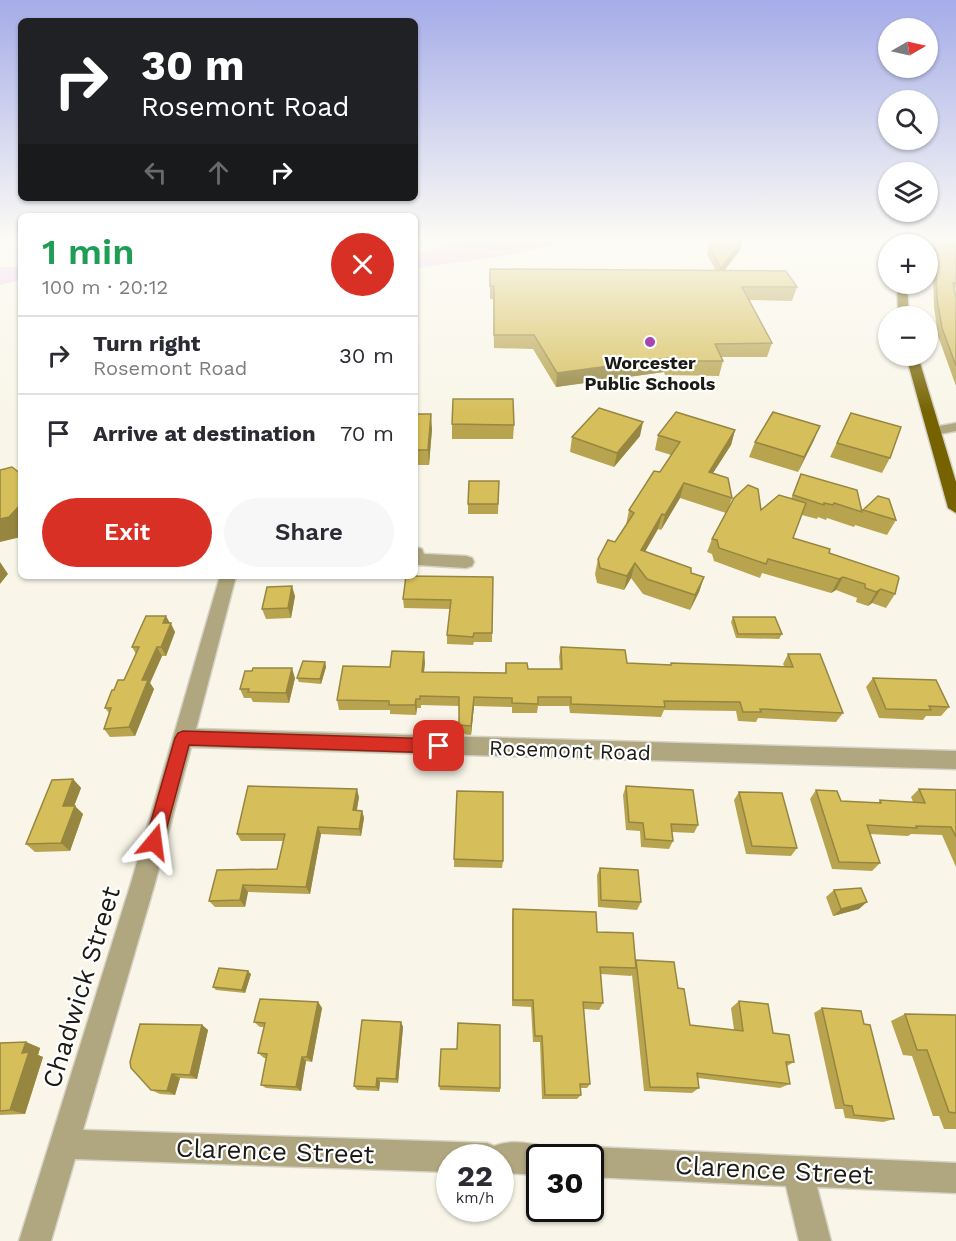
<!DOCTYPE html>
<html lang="en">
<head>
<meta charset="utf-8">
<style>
	body { margin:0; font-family:"Work Sans",sans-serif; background:#f7f7f7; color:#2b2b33; height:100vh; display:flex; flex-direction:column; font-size:22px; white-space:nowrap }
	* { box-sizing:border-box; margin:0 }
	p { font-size:20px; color:#7c7c81 }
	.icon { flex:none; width:33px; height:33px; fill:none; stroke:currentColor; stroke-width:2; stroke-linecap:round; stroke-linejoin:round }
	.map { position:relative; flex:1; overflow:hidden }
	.side { position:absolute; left:18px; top:213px; width:400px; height:366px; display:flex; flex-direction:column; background:#fff; border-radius:9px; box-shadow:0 2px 4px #0004 }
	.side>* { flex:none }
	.guide { position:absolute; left:18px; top:18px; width:400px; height:183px; border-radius:9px; box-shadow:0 2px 4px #0004; background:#202124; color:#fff; overflow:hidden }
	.needle { width:39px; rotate:81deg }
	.buttons { position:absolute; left:878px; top:18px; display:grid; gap:12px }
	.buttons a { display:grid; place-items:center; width:60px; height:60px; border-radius:50%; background:#fff; box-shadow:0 2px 4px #0004; font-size:30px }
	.speed { position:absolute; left:436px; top:1144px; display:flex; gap:12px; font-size:30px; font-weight:700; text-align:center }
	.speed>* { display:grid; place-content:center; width:78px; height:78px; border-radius:50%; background:#fff; box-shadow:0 2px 4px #0004; line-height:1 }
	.speed small { font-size:15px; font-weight:400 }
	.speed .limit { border:3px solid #111; border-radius:9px; background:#fff; color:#111 }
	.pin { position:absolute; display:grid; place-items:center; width:51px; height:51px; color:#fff; margin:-26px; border-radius:12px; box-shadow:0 3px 9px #0006 }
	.me { position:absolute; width:66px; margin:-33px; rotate:16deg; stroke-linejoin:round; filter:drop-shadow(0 0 4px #0008) }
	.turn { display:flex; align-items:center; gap:21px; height:126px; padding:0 24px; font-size:27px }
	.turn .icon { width:78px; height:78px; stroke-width:2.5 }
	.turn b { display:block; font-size:42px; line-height:51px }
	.lanes { display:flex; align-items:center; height:57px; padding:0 24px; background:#0003; justify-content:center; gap:30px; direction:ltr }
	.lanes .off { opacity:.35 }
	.round { display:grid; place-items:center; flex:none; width:63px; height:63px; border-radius:32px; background:#f7f7f7 }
	.summary { display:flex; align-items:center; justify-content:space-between; height:102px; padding:0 24px }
	h1 { font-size:36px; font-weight:600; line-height:45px; color:#1e9e55 }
	.action { display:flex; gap:12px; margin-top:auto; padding:12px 24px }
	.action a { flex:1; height:69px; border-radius:36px; background:#d93025; color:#fff; font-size:24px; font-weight:600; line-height:69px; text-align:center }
	.action a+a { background:#f7f7f7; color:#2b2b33 }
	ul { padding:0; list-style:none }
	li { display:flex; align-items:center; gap:18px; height:78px; padding:0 24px; border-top:2px solid #e1e1e2 }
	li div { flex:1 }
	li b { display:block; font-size:22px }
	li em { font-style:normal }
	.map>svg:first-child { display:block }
	.green { fill:#f0c6f4 }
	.water { fill:#e19fe8 }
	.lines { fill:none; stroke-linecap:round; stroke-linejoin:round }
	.minor-casing { stroke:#d5d3c7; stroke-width:3 }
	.major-casing { stroke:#d5d3c7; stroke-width:3 }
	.minor { fill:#b0a67f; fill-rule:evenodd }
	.major { fill:#766300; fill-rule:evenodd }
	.wall { fill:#b8a44e }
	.shaded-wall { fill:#968640 }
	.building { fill:#d6bf5b; stroke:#968640; stroke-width:1.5 }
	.route { fill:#d93025; stroke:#8d1f18; stroke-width:1.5 }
	.poi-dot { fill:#a446b0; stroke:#fff; stroke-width:2 }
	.labels { text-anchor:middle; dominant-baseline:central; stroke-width:4.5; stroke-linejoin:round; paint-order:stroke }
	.far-poi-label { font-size:18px; font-weight:bold; fill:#1b1a15; stroke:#fff }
	.street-label { font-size:21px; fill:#1b1a15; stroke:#fff }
	.near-street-label { font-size:26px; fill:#1b1a15; stroke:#fff }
</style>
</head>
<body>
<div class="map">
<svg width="956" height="1241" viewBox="0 0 956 1241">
	<rect width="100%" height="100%" fill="#f9f6e9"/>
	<path class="green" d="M554,238h33l-89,19 -82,11v-14l40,-13 25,9h21z
		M0,267h21v13l-21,5z"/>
	<path class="water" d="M464,238h90c-27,13 -71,17 -98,3z"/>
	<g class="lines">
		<g class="minor-casing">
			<path id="minor" d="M956,423v8l-22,4 -7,-4 2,-3z
				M416,547l6,2 2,5 42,2 6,2 2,4 -2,4 -6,2 -48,-3 -2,-1z
				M220,576h16l-40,153 760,22v18l-765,-22 -36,136 -72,247 404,13 7,3c16,-7 41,-3 57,3l3,9h-14v17l-39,-2v-15h-51v14l-375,-13 -24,82h-32l112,-358z
				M591,1147l365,16v30l-139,-6 14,54h-32l-13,-55 -195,-9v-19h-13l2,-7z"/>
		</g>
		<g class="major-casing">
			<path id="major" d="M897,238h10v6h-9z
				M897,284h10l2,32h-11z
				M906,356h12l38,126v31l-8,-5z"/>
		</g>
		<use href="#minor" class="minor"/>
		<use href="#major" class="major"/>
	</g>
	<path class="wall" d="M932,238h24v48l-1,3 1,9v88l-18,-50 -4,-29z
		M742,241l-2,9 -16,21 73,16 -5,14 -43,-1 23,43 -5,14h-46l2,4 -4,15 -54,-1 -1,-3 -108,15 -23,-38 -39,-1 -1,-49h-3v-30l226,2 -9,-17 2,-8z
		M851,413l39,45 -8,15 -52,-16z
		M416,414l16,15 -3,36h-13z
		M452,424l62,1 -1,14h-61z
		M735,430l-4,15 -18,28 19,25 -4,11 33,1 30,-11 10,-25 61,38 -8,15 -27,-9 -1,2 -8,-3 -1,2 -15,-4 -9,23 36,15 66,41 -9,14 -14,-5 -4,3 -12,-4 1,-4 -21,-8 -5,3 -69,-20 -2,5 -46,-17 -2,-7 -5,-2 5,-13 14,-26 -46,-15 -19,32 -3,-1 -13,22 46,22 13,4 -5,15 -9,18 -47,-16 -12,-16 -7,12 -27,-7 -2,-9 3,-15 17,-17 11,-17 3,-15 31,-38 11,-17 -16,-5 3,-15z
		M640,436l-26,31 -44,-15 2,-15z
		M814,440l-16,32 -49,-15 6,-15z
		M499,481l-1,33h-30v-10z
		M863,510l33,10 -9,15 -32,-10z
		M111,576h83l-1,3h-80z
		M493,577l-1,65h-18l-1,3 -26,-1v-9l3,-26 -46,-1 -1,-9z
		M295,596l-4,22 -25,1 -4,-10z
		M733,617l49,17 -3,5 -43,-1 -5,-16z
		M170,623h1l4,9 -9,24h-4l-12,27 4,6 -19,47 -25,1 -6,-8 5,-16 -4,-5 9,-18 10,-10 12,-26 -4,-7z
		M561,647l66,16 43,2 1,-2 113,3 -1,-2 5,-10 55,59 -7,9 -78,-4 -2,4 -18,-1 -2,-10 -72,-1 -3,7 -91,-4 -1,-7h-31l-1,7h-25v-6l-38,-1 -3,29 -11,-1 -1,-28 -38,-1v3h-4l-1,7 -26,-1v-4h-51l-2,-10 53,-33 35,-5 -1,10 81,1 1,-10 22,6h32l-1,-12z
		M325,662l1,5 -5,17 -22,-2 -2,-4z
		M295,678l-6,25 -36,-1 -2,-4h-7l-4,-9z
		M873,678l76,29 -8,9h-15l-3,4 -44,-2 -13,-31z
		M73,779l8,9 -7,18 9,8 -13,37 -35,1 -9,-8z
		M626,786l72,39 -4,8 -22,-1 1,9 -4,8 -28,-2 -1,-16 -14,-1 -3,-35z
		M919,789l37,1v77l-14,-32 -31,-1 -3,2 -38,-2 10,29 -8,8 -40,-2 -22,-70 6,-9 25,11 37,2 2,-3 33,2 -2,-5z
		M739,792l58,56 -6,8 -45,-2 -12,-54z
		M359,797l-2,13 5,1 2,7 -3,18 -40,-2 -11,60 -62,-2 -3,15h-30l-6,-6 68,-32 6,-28h-42l-4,-7z
		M454,859l49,2 -1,7 -48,-1z
		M600,868l41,34 -4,8 -39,-3 -1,-32z
		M834,890l25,19 -26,7 -7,-19z
		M513,909l84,23 38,30 1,-2 42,28 12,37 44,5 -3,-22 8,-7 34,32 21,29 -7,4 3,18 -10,4 -82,-10 1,10 -7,5 -48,-2 -12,-116 -1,1 -30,-2 2,29 -4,7 -15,-1 6,75 -3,4h-7l1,7 -4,4h-35l-2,-57h-7l-2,-35 -19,-1v-88z
		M251,974l-6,19 -29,-3 -3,-3z
		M318,1002l4,6 -10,54 -6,-1 -5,30 -35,-3 -5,-3 5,-27h-2l-6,-5 6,-26h-4l-6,-5z
		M822,1008l42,16 30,95 -11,3 -38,-4 -2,-9h-8l-21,-96z
		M905,1014l51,1v114h-12l-5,-13h-6l-21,-60 -9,-1 -12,-34z
		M401,1022l2,5 -5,56 -18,-1 -1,9 -22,-1 -3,-4z
		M202,1025l6,5 -11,49 -17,-1 -5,17 -15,-1 -9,-4z
		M26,1042l14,6 -2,7 5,2 -18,57 -25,1v-72z
		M439,1086l61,2v4l-60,-2z"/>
	<path class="shaded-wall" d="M742,241l-2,9 -21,27 2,-9z
		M667,358l-3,14 -108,15 1,-14z
		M431,414l1,15 -3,36 -1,-15z
		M643,422l-3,14 -26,31 3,-14z
		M820,426l-6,14 -16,32 6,-15z
		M735,430l-4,15 -27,42 5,-15z
		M684,483l-4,15 -19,32 4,-15z
		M21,504v33l-21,5v-23z
		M662,514l-4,15 -20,35 3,-14z
		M0,562l8,12 -8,10z
		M635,563l-4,15 -7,12 3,-14z
		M704,577l-5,15 -9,18 5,-15z
		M843,577l-7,13 -5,3 8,-14z
		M292,586l3,10 -4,22 -3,-10z
		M881,589l-9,14 -4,3 8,-14z
		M166,616l9,16 -9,24 -5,-9 2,-24z
		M157,647l5,9 -12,27 4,6 -19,47 -6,-9 13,-47z
		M424,652l1,10 -2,19 -1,-9z
		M325,662l1,5 -5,17 -1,-5z
		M292,668l3,10 -6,25 -3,-10z
		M474,697v9l-3,29v-9z
		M416,699l1,9 -1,7 -1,-10z
		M73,779l8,9 -10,26 -8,-8z
		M357,789l2,8 -4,21 -2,-8z
		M75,806l8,8 -13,37 -9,-8z
		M362,811l2,7 -3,18 -2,-7z
		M318,827l3,7 -11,60 -4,-7z
		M243,885l5,7 -3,15 -5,-7z
		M867,902l-8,7 -26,7 8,-7z
		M248,971l3,3 -6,19 -3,-3z
		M318,1002l4,6 -10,54 -5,-5z
		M401,1022l2,5 -5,56 -2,-4z
		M202,1025l6,5 -11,49 -7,-4z
		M26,1042l14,6 -2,7 5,2 -18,57 -15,-4 12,-57z
		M302,1057l4,4 -5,30 -5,-4z
		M172,1074l8,4 -5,17 -8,-4z
		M377,1078l3,4 -1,9 -3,-4z"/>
	<path class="building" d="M716,238h10l16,3 -21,27 -12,-22z
		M935,238h21v45h-3l3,15v68l-14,-38 -5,-29z
		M490,269l296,2 11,16h-55l30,56 -57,1 8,17h-55l-1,-3 -110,15 -23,-38h-40v-49h-4z
		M453,399h60l1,26 -62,-1z
		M599,408l44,14 -26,31 -45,-16z
		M676,412l59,18 -26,42 19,6 4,20 -48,-15 -19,32 -3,-1 -21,36 50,18v5l13,4 -9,18 -48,-16 -12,-16 -8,13 -27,-8 -2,-9 10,-19 7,2 19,-29 -5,-3 25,-39 6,1 20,-30 -22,-7z
		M773,412l47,14 -16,31 -49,-15z
		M851,413l50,14 -11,31 -53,-15z
		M416,414h15l-3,36h-12z
		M12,467l9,7v30l-12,13 -9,2v-49z
		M801,474l56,16 5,22 -28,-9 -1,2 -9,-2v2l-31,-10z
		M469,481h30l-1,23h-30z
		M748,485l10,4 3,21 18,-15 27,8 -13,35 37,11 -1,4 69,23 1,2 -4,16 -14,-5 -5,3 -11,-4v-4l-22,-7 -4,2 -71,-20 -2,5 -47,-16 -2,-8 -5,-1 22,-41z
		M878,496l11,3 7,21 -33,-10z
		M406,576l87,1 -1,56h-18l-1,4 -26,-2 4,-35 -48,-1z
		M292,586l-4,22 -26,1 5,-22z
		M146,616h20l-3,7h8l-10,24h-4l-15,33h6l-19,47 -25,2 7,-21h-6l7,-18h2l4,-10h6l15,-33h-7z
		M733,617h42l7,17h-44z
		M561,647l64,3 2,13 44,2v-2l122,4 -5,-13h32l23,59 -83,-4 1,3h-18l-3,-10 -76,-1 1,6 -94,-3v-7h-33v7l-26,-1v-5l-38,-1 -3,29 -12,-1v-28l-39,-1v3h-4l-1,6h-26v-4l-52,-1 6,-34 47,1 2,-16 32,1 -2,20 84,1v-10h21l1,6h34z
		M303,661l22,1 -5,17 -23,-1z
		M253,668h39l-6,25 -38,-1 1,-3h-9l5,-18h7z
		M873,678l63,2 13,27 -20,-1 2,4 -45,-1z
		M73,779l-10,27h12l-14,37 -35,1 26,-64z
		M248,786l109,3 -4,21 9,1 -3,18 -41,-2 -12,60 -63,-2 -3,15 -31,1 8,-31 60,-1 8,-35h-48z
		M626,786l67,4 5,35 -27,-1 2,17 -28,-2 -2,-16 -14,-1z
		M919,789l37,1v47l-5,-10 -35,-1 1,2 -50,-3 13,38 -41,-1 -23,-72 21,1 4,10 40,2 -1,-3 45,3z
		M457,791l46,1v69l-49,-2z
		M739,792l43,1 15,55 -45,-2z
		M600,868l38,2 3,32 -40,-2z
		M861,888l6,14 -26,7 -7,-19z
		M513,909l83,3 1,20 36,1 3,35 -36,-1 3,36 -20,-1 7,82h-10l1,11h-36l-3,-59h-7l-2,-36h-20z
		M636,960l38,2 4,26 6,1 6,36 53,6 -4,-30 29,3 5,29 16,2 5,27h-8l4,22 -93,-11 2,15 -49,-1z
		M219,968l29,3 -6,19 -29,-3z
		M260,999l58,3 -11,55h-5l-6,30 -35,-2 6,-31 -9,-1 7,-30 -11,-1z
		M822,1008l39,3 3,13 6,1 24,94 -40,-4 -2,-9 -8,-1z
		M905,1014l51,1v98l-7,-1 -22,-62h-10z
		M362,1020l39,2 -5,57 -19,-1 -1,9 -22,-1z
		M458,1023l42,2v63l-61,-2 2,-37h16z
		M140,1024l62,1 -12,50 -18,-1 -5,17 -16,-1 -20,-22 -1,-6z
		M26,1042l-4,11 7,-1 -19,58 -10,1v-68z"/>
	<linearGradient id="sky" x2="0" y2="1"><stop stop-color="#a5ace8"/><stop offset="0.58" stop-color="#fcfbf5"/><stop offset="1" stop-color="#fcfbf5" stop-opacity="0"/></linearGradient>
	<rect width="956" height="412" fill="url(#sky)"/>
	<path class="route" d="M183,731l256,8 6,2 2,5 -2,5 -6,2 -250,-8 -26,97 -3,6 -6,2 -6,-2 -3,-6 30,-104 3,-5z"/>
	<circle class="poi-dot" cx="650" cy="342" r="6"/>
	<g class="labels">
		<g class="far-poi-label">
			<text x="650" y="362">Worcester<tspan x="650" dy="21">Public Schools</tspan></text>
		</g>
		<g class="street-label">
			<text transform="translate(570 750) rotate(2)">Rosemont Road</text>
		</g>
		<g class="near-street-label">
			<text transform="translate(81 987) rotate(-73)">Chadwick Street</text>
			<text transform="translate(275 1151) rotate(2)">Clarence Street</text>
			<text transform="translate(774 1170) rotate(3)">Clarence Street</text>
		</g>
	</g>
</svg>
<div class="buttons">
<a><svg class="needle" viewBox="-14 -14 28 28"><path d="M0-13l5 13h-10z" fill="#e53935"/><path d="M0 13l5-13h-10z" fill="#7c7c81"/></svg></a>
<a><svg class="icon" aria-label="search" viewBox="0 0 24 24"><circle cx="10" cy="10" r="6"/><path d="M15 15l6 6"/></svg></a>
<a><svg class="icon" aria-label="layers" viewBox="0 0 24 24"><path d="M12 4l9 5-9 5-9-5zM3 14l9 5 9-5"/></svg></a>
<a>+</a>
<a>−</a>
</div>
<div class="speed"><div>22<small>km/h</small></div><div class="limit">30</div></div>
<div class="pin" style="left:439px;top:746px;background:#d93025"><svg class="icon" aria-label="arrive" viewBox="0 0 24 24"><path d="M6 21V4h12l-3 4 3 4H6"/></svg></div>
<svg class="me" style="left:154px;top:842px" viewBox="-20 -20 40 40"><path d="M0-17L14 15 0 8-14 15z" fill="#d93025" stroke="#fff" stroke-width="4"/></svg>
<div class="guide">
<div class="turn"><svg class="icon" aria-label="right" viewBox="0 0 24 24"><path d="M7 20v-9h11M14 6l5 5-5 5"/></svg><div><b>30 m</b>Rosemont Road</div></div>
<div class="lanes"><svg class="icon off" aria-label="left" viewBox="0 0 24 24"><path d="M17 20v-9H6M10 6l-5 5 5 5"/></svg><svg class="icon off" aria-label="ahead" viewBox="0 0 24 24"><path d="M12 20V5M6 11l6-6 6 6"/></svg><svg class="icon" aria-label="right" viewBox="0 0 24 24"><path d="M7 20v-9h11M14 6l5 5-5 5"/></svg></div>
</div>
<section class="side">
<div class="summary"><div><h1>1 min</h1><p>100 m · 20:12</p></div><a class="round" style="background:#d93025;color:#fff"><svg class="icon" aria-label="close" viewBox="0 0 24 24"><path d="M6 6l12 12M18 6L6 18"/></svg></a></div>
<ul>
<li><svg class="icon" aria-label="right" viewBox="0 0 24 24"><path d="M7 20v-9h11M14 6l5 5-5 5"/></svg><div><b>Turn right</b><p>Rosemont Road</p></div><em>30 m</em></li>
<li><svg class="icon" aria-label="arrive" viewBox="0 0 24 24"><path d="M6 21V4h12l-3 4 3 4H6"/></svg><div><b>Arrive at destination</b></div><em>70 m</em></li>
</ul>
<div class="action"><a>Exit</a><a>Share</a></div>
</section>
</div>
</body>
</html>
